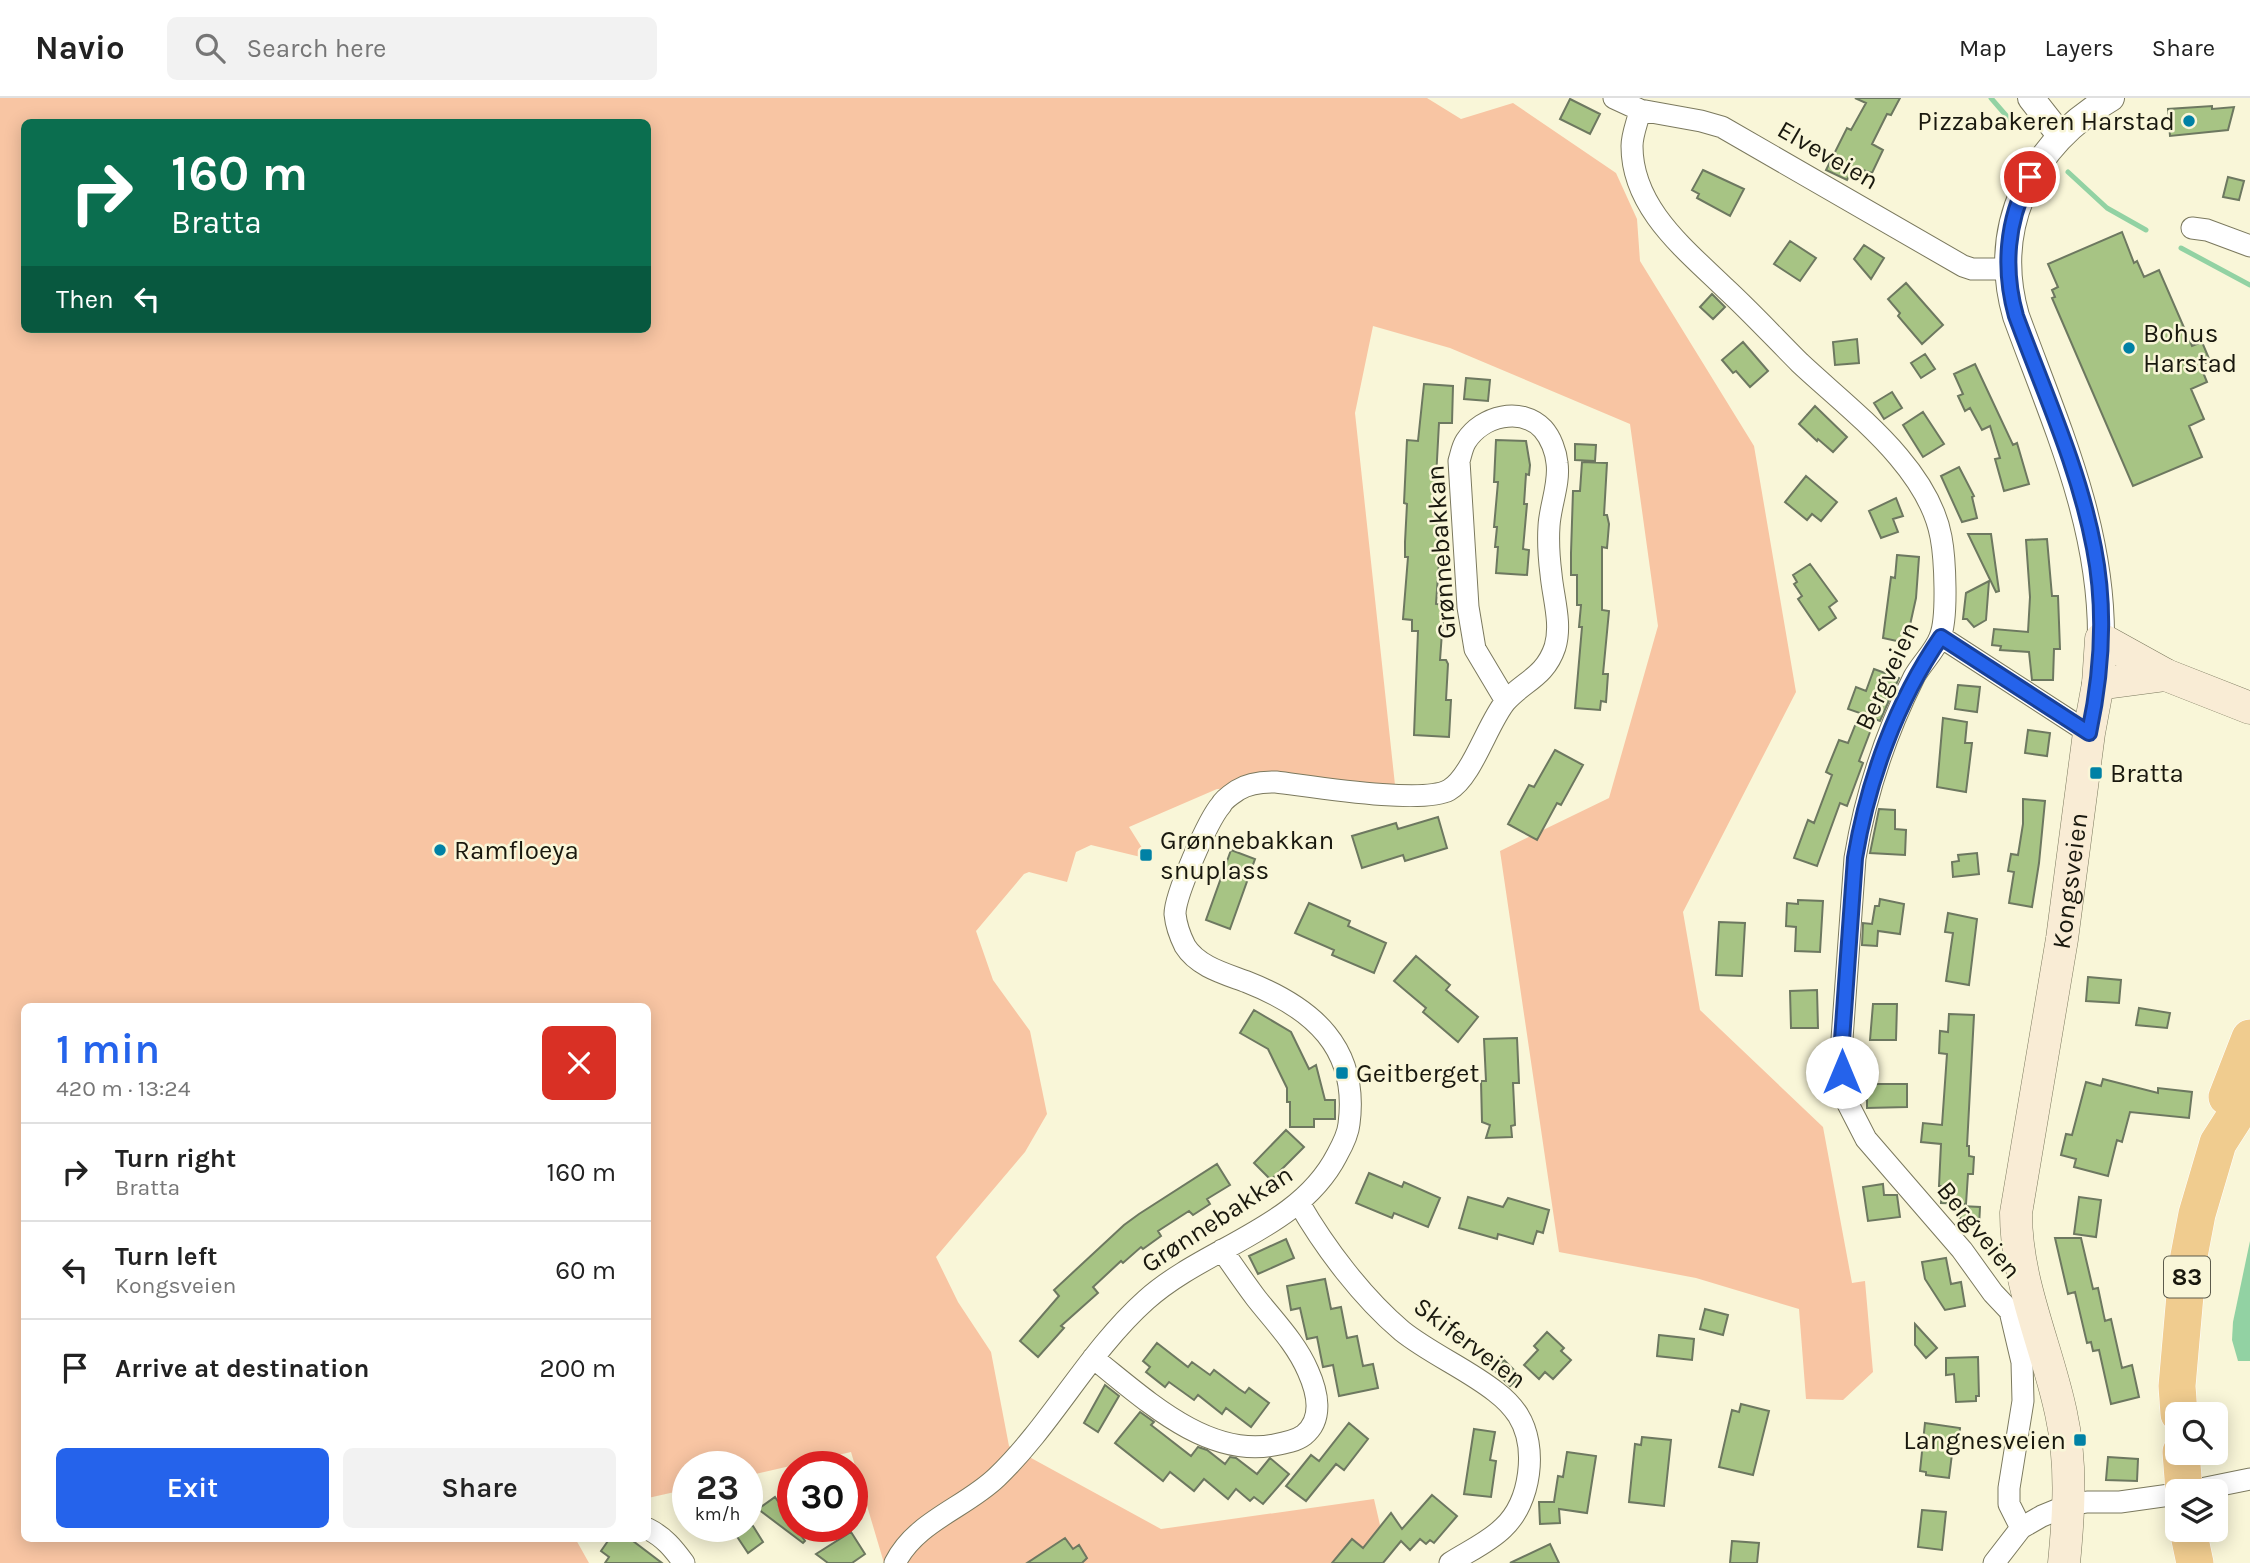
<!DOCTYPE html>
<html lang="en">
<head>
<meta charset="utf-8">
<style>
	body { margin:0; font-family:Karla,sans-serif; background:#f2f2f2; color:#222; height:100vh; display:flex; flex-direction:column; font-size:26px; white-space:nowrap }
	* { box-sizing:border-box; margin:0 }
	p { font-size:23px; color:#767676 }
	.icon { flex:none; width:38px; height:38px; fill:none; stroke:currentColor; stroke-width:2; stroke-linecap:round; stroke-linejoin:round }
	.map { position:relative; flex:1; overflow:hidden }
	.details { position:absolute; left:21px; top:905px; width:630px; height:539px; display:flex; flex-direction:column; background:#fff; border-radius:10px; box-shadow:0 4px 18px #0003 }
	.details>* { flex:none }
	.hud { position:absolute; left:21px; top:21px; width:630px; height:214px; border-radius:10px; box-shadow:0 4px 18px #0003; background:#0b6e4f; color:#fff; overflow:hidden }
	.tools { position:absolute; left:2165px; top:1304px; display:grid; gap:14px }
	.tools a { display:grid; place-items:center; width:63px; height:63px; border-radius:10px; background:#fff; box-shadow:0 4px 18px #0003; font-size:35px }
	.speed { position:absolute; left:672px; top:1353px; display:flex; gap:14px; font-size:35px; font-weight:700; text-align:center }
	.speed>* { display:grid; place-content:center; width:91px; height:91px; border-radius:50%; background:#fff; box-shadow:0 4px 18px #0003; line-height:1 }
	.speed small { font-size:18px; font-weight:400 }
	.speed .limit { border:10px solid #d22; background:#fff; color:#111 }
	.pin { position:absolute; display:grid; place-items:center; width:60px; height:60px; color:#fff; margin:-30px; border:4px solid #fff; border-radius:50%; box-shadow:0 2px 7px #0007 }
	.me { position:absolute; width:77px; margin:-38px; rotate:0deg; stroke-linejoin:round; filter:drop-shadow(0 0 5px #0008) }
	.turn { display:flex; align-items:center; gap:24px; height:147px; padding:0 35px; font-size:32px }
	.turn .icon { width:91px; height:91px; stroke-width:2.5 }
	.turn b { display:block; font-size:49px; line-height:60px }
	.then { display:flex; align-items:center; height:66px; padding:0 35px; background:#0003; gap:14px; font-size:26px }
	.round { display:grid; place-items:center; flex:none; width:74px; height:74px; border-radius:10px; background:#f2f2f2 }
	.summary { display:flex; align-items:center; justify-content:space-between; height:119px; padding:0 35px }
	h1 { font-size:42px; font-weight:600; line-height:52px; color:#2563eb }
	.action { display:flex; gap:14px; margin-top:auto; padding:14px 35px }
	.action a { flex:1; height:80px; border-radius:10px; background:#2563eb; color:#fff; font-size:28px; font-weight:600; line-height:80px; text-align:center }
	.action a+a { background:#f2f2f2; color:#222 }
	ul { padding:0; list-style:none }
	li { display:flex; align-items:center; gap:21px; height:98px; padding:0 35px; border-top:2px solid #e0e0e0 }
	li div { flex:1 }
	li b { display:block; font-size:26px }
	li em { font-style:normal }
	header { display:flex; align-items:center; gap:42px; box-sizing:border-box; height:98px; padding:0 35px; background:#fff; border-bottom:2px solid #e0e0e0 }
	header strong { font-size:33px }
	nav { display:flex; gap:38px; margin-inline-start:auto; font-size:24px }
	.search { width:490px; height:63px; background:#f2f2f2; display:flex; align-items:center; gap:18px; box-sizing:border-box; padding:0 24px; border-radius:10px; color:#767676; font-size:26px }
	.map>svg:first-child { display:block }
	.green { fill:#f8c5a3; fill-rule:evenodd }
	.water { fill:#92d2a3 }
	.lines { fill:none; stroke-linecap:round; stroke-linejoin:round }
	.stream { stroke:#92d2a3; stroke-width:5 }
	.building { fill:#a7c484; stroke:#6d7860; stroke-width:2 }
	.minor-casing { stroke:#7b795e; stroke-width:23 }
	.tertiary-casing { stroke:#7b795e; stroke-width:28 }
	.secondary-casing { stroke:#7b795e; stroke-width:33 }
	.trunk-casing { stroke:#fff; stroke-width:38 }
	.minor { stroke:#fff; stroke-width:21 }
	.tertiary { stroke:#fff; stroke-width:26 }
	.secondary { stroke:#f9ecd5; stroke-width:32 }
	.trunk { stroke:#f0cc8f; stroke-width:37 }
	.route-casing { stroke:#184099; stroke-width:18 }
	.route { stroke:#2563eb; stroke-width:12 }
	.poi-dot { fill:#0081a5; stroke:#f9f6d8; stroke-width:2.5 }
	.labels { text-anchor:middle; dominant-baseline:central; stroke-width:5; stroke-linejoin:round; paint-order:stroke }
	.shield { fill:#f9f6d8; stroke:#5c5b4b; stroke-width:2 }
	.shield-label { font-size:24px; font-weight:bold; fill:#19180e }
	.poi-label { font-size:26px; fill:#19180e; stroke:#f9f6d8; text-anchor:start }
	.street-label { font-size:26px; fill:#19180e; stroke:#f9f6d8 }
</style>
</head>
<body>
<header>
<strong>Navio</strong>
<div class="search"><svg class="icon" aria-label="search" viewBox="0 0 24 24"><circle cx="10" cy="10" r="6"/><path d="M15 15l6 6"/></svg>Search here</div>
<nav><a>Map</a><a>Layers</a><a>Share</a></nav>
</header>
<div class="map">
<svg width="2250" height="1465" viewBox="0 0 2250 1465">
	<rect width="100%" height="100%" fill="#f9f6d8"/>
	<path class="green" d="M0,0h1427l34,21 52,-16 103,70 21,46 3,42 114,185 42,246 -113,220 17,98 123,117 29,156 13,-2 8,91 -30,28 -37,-1 -7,-90 -103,-31 -137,-26 -59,-401 109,-53 49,-172 -28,-202 -180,-76 -77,-22 -18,87 40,372 -178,4 -88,38 20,32 -58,-14 -15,7 -9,30 -38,-10 -5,2 -48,57 17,49 37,51 17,83 -22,38 -89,105 22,45 33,50 18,94 152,83 213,-30 9,39 -47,25h-452l-33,-111 -104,24v-10h-59v23l-40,9v-492h-624v532h551l14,25h-589zM24,24h624v207h-624z"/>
	<path class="water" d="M2250,1143v120h-12l-6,-21 1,-18z"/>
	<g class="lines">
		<path class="stream" d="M1991,0l19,22
			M2068,74l39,36 39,22
			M2181,150l69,37"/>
	</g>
	<path class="building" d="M1855,0h45l-9,17 -4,-1 -15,30 11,6 -11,23 -18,-6 -7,13 -21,-10 21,-42 4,2 15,-27z
		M1570,1l30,15 -10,20 -30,-15z
		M2212,8v3l22,-2 -6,23 -58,6 -2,-27z
		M1703,72l41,19 -14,27 -33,-18 2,-4 -7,-4z
		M2228,79l16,4 -5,19 -16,-3z
		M2122,134l12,31 3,-2 7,16 15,-7 33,76 10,-4 8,19 -10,4 7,17 -16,7 13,30 -15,7 13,31 -69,29 -81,-188 3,-1 -3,-7 6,-3 -10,-23z
		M1790,143l26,17 -16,23 -26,-17z
		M1864,147l20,13 -13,21 -17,-20z
		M1906,185l37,42 -21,19 -24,-28 2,-3 -12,-14z
		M1712,196l13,13 -12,12 -13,-12z
		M1857,241l2,24 -24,2 -2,-23z
		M1743,244l25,29 -18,16 -14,-16 -3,2 -11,-13z
		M1925,256l10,15 -14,9 -10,-15z
		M1975,266l38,81 4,-2 12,41 -25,7 -9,-32 5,-1 -10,-32 -8,4 -12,-22 -5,3 -7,-15 5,-2 -9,-20z
		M1466,280l24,2 -2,21 -24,-2z
		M1424,286l29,2 -1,37h-13l-5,92 3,3v16h4l-5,70 8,1 -4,55h6l2,4 -2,36h5l-2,37 -35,-2 4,-104h-6v-11l-9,-1 5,-62h-3v-15l2,-38 -3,-1 3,-63 11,1z
		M1892,294l10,16 -18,11 -10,-16z
		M1815,308l32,31 -14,15 -15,-13 -1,2 -18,-17z
		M1923,314l21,32 -21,13 -20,-32z
		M1496,342l30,1 4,24 -1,10 -3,-1 -2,30h3l-4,45 6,1 -2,25 -31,-2 2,-26h-3l2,-20h-3l4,-45h-4z
		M1575,346l21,1 -1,16 -20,-1z
		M1582,364l25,1 -3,52h3l2,9 -2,24 -5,-1v63l7,1 -6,63h5l-2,28 -5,-1 -1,9 -25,-2 7,-81h-3l2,-22h-4v-30h-6v-22l2,-62h7z
		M1959,369l15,29 -2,1 5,21 -15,4 -21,-46z
		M1806,378l31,26 -16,19 -9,-7 -5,6 -22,-18z
		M1896,400l7,18 -10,3 5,13 -17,6 -12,-27z
		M1968,436h23l8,57 -3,1z
		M2047,441l5,57h6l2,53h-6l-1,31h-21l-3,-28 -29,-2 1,-4 -9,-1 2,-16 34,3 2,-35 -4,-57z
		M1897,457l22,2 -3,41 -10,45 -23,-5 8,-61 4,1z
		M1810,466l27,37 -8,6 7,11 -17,12 -21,-31 4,-3 -8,-12 3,-2 -4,-7z
		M1989,483l-3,39 -12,7 -7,-8h-4l3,-26z
		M1874,571l25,9 -19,43 -5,-2 -16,42 4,2 -16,43 -7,-3 -23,63 -23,-8 14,-38 6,3 18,-48 -6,-3 13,-32 9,3 12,-30 -12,-4 8,-22 10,4z
		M1958,587l22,2 -3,25 -22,-3z
		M1943,620l24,4 -2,21h7l-6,49 -29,-5z
		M2028,632l22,3 -3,23 -22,-3z
		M1555,652l28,15 -22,40 -4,-2 -20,37 -29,-16 21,-39 5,2z
		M2023,701l22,2 -6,62 -7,44 -23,-4 5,-31 -6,-1 3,-17 7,1 5,-31z
		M1879,711l16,1v19l11,1 -1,25 -35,-2z
		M1438,719l9,31 -42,13 -2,-6 -41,13 -10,-32 44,-13 2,6z
		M1231,752l24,9 -25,70 -24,-9z
		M1977,755l2,21 -26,3 -1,-15 7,-1 -1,-6z
		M1880,801l24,5 -4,30 -22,-3 -1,15 -15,-1 1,-22 9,1 3,-18h4z
		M1798,802l25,1 -3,51 -25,-1 1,-24 -10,-1 1,-23 11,1z
		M1309,805l41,18 -2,5 38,17 -12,30 -42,-18 2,-5 -39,-17z
		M1948,815l29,6 -8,66 -23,-4 7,-48 -8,-1z
		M1719,824l26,1 -3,53 -26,-1z
		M1416,858l34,29 -4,5 32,27 -20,25 -35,-30 3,-4 -32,-27z
		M2088,879l33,3 -2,23 -33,-2z
		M1817,892l1,38h-27l-1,-37z
		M1873,906h24l-1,36h-26z
		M2139,910l31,5 -3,15 -31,-3z
		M1254,912l37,22 18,37 7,-4 9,35h10v19h-21v8h-24v-25h-3v-14l-19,-39 -28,-16z
		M1949,916l25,1 -7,131h2v10l5,1 -1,17h-5l-2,30 -25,-1 1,-17h-3l2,-42 -20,-2 2,-19 19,2 5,-71 -8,-1 1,-22 8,1z
		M1517,940l2,45h-6l2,42 -4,1 1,11 -26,1 4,-13 -8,-3 -1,-41h5l-2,-42z
		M2103,981l55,14v-5l34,4 -3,26 -59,-6 -8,30 -5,-2 -9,36 -34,-9 2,-8 -15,-4 5,-21 6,1 14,-53 15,4z
		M1857,986h50v23l-40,1v-8h-6z
		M1286,1032l18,17 -33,33 -17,-17z
		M1217,1066l13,21 -23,14 3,5 -17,11 -4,-4 -31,20 3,5 -18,13 -2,-2 -18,16 -2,-2 -28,26 5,6 -37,33 3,2 -26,29 -18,-16 39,-45 -5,-6 70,-65 15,-11z
		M1369,1075l33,14 2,-5 36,16 -12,29 -34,-14 -2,5 -36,-15z
		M1883,1086l1,11h13l3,22 -32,4 -5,-34z
		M1468,1099l35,10 5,-9 41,12 -6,23 -6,-2 -4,13 -35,-10 -1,5 -38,-11z
		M2079,1099l22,3 -5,37 -22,-3z
		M1961,1108l19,1 -1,20 -19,-1z
		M2055,1140h26l12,51 5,-1 7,33 6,-2 11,49 10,-3 7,32 -28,7 -12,-54 -6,1 -2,-9 -4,1 -12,-51 -7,2z
		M1286,1141l8,19 -36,16 -9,-18z
		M1946,1160l5,26 10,-2 4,24 -20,4 -20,-31 -3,-17z
		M1325,1181l6,30 10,-2 6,31 10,-2 6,30 10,-2 5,24 -39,8 -6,-31 -10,2 -6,-30 -10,2 -7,-31 -9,2 -4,-24z
		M1705,1211l23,6 -5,20 -23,-6z
		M1915,1226l22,24 -11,10 -11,-13z
		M1547,1234l17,16 -3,3 10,9 -18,19 -8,-7 -6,7 -15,-14 14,-15 -4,-4z
		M1659,1237l35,4 -2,21 -35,-4z
		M1157,1245l31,24 4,-5 18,13 4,-5 25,19 6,4 4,-5 20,15 -18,24 -25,-19 -4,6 -24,-19 -4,5 -25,-18 -4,5 -19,-15 4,-5 -7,-6z
		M1978,1259l1,39h-3v5l-20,1 -2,-28 -8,1v-17z
		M1504,1262l16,16 -10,10 -16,-16z
		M1105,1287l14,11 -21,36 -14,-9z
		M1741,1306l28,7 -16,64 -34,-8 13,-57 7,2z
		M1140,1314l14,10 -3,3 40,31 7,-9 9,3 18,14 5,-7 6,1 21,16 13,-16 19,16 -26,30 -9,-7 -4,4 -14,-12 -8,10 -24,-20 -10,12 -24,-19 -7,9 -48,-38z
		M1349,1325l19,16 -24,31 -8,-6 -30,37 -20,-15 25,-31 8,6z
		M1925,1325l35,5 -2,21 -3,-1 -1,7 -2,-1 -3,24 -23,-3v-3l-6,-1z
		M1474,1331l21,3 -5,28 6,1 -5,36 -27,-3z
		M1642,1339l29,3 -7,66 -35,-4 6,-58 6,1z
		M1567,1354l29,4 -9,57 -28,-4 1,14 -20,1 -1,-22h15l4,-26 5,1z
		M2108,1359l30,2 -1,22 -31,-1z
		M1432,1397l25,21 -23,27 -4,-3 -4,4 -6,-5 -10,11 -9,-9 -18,22h-51l20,-24 11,9 28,-35 11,16z
		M775,1399l30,44 -2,2 -45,-34z
		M1922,1412l24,2 -4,38 -24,-3z
		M730,1428h23l10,16 -15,11z
		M851,1434l14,22 -13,9h-24l-12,-9z
		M610,1440h19l33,25h-57l4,-6 -8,-6z
		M1065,1440l8,11 6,-4 8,13 -5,5h-55z
		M1732,1443l27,2 -2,20h-27z
		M1550,1446l9,19h-49z"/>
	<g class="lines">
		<g class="minor-casing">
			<path id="minor" d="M1614,0l26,12 61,11 21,6 241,139 9,3h35
				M1640,12c-2,11 -8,24 -8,36 0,62 53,103 93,142 26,24 50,50 75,75 50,47 128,103 141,174 4,21 7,81 -1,100 -5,14 -19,27 -26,40 -28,56 -49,120 -59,181l-13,181v33l5,30 19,37 96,111 31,43 17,18 12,51 1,39 -14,87v16l12,24
				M2192,130l15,2 43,16
				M1941,539l148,96
				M1299,1105c26,45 63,94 103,128 29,23 65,38 94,61 8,6 16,14 22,23 20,32 13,87 -15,113 -14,14 -36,24 -53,35
				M1093,1260c50,39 112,100 181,87 11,-2 22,-4 30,-10 20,-16 13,-44 4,-64 -12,-28 -34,-50 -52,-73 -12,-16 -23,-32 -34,-48
				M2191,1393l59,-12
				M648,1431c16,8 25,19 36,34
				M895,1465c21,-42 70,-55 102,-86 56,-54 91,-125 149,-177 59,-53 153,-71 191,-145 5,-9 11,-20 12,-31 10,-76 -36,-116 -102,-142 -21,-8 -49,-15 -62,-36 -5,-10 -9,-22 -10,-32 0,-19 33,-94 46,-109 3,-6 11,-11 17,-15 11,-7 25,-8 38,-8 34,4 146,23 173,8 23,-13 39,-68 57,-89 18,-20 39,-24 49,-54 7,-23 -2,-50 -4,-73 -2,-16 -3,-33 -2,-48 1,-20 11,-43 8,-63 -1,-11 -6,-25 -14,-34 -22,-23 -61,-13 -77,12 -4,6 -5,14 -7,20l9,146 7,42 31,52
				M1994,1465l27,-35 21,-12 27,-11 18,-3h33l57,-8"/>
		</g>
		<g class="tertiary-casing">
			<path id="tertiary" d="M2031,0l29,37
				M2101,541c1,-115 -46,-216 -85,-323 -26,-91 16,-172 95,-218"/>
		</g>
		<g class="secondary-casing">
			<g id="secondary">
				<path d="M2098,586l68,-9"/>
				<path id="s1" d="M2064,1465c5,-51 8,-100 -3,-150 -14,-67 -45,-130 -45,-200l46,-274 27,-206 9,-49 3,-45 65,36 84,33"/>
			</g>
		</g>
		<g class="trunk-casing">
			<path id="trunk" d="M2227,999l23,-59
				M2179,1316l-2,-28 11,-125 9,-47 21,-71 16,-25 16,-42
				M2181,1354l3,39
				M2188,1432l7,33"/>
		</g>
		<use href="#minor" class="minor"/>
		<use href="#tertiary" class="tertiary"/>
		<use href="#secondary" class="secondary"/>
		<use href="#trunk" class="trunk"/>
	</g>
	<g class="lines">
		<g class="route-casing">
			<path id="route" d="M1842,974v-32l13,-182c13,-77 41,-156 86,-221l148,96c13,-61 17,-124 5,-185 -15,-80 -50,-156 -78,-232 -13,-46 -10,-96 14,-139"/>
		</g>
		<use href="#route" class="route"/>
	</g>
	<g class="poi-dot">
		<circle cx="2189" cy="23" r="7"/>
		<circle cx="2129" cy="250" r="7"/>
		<rect x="2089" y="668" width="14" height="14" rx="3.5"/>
		<circle cx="440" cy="752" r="7"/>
		<rect x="1139" y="750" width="14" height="14" rx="3.5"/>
		<rect x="1335" y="968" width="14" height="14" rx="3.5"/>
		<rect x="2073" y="1335" width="14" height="14" rx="3.5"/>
	</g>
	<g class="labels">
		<rect class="shield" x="2164" y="1158.5" width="46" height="41" rx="5"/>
		<g class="shield-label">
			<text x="2187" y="1179">83</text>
		</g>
		<g class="poi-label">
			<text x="2175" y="23" text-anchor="end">Pizzabakeren Harstad</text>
			<text x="2143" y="235">Bohus<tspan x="2143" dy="30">Harstad</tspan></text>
			<text x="2110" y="675">Bratta</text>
			<text x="1160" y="742">Grønnebakkan<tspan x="1160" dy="30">snuplass</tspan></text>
			<text x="454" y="752">Ramfloeya</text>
			<text x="1356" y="975">Geitberget</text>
			<text x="2066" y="1342" text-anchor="end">Langnesveien</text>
		</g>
		<g class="street-label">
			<text transform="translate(1828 57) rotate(30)">Elveveien</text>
			<text transform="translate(1441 454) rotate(-94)">Grønnebakkan</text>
			<text transform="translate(1887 578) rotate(-65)">Bergveien</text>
			<text stroke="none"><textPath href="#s1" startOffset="693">Kongsveien</textPath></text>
			<text transform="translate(1217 1121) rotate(-33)">Grønnebakkan</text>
			<text transform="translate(1979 1132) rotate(51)">Bergveien</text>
			<text transform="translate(1470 1245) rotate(37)">Skiferveien</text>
		</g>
	</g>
</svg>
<div class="tools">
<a><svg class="icon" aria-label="search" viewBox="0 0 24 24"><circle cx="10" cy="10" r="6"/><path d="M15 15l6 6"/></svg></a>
<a><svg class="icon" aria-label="layers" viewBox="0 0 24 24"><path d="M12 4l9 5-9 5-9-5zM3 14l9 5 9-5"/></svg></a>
</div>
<div class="speed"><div>23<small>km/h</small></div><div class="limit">30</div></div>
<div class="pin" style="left:2030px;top:79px;background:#d93025"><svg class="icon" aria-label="arrive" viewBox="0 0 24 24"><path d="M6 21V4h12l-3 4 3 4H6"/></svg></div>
<svg class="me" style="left:1842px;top:974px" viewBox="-20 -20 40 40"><circle r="19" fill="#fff"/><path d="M0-13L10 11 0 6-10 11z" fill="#2563eb"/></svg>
<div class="hud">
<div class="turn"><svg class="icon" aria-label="right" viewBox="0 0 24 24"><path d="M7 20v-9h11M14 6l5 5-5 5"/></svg><div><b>160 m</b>Bratta</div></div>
<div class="then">Then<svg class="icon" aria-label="left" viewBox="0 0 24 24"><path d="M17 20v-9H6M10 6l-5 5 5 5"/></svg></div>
</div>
<section class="details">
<div class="summary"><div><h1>1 min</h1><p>420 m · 13:24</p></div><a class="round" style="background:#d93025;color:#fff"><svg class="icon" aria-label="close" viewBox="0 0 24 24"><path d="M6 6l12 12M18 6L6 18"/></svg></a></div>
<ul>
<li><svg class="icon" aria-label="right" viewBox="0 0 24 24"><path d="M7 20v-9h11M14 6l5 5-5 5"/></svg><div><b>Turn right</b><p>Bratta</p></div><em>160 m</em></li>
<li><svg class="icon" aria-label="left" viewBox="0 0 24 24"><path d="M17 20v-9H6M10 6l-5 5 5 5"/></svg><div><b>Turn left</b><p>Kongsveien</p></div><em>60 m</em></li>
<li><svg class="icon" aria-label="arrive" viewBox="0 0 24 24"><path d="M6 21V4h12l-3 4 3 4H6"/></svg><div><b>Arrive at destination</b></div><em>200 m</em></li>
</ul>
<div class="action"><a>Exit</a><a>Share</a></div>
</section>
</div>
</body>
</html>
